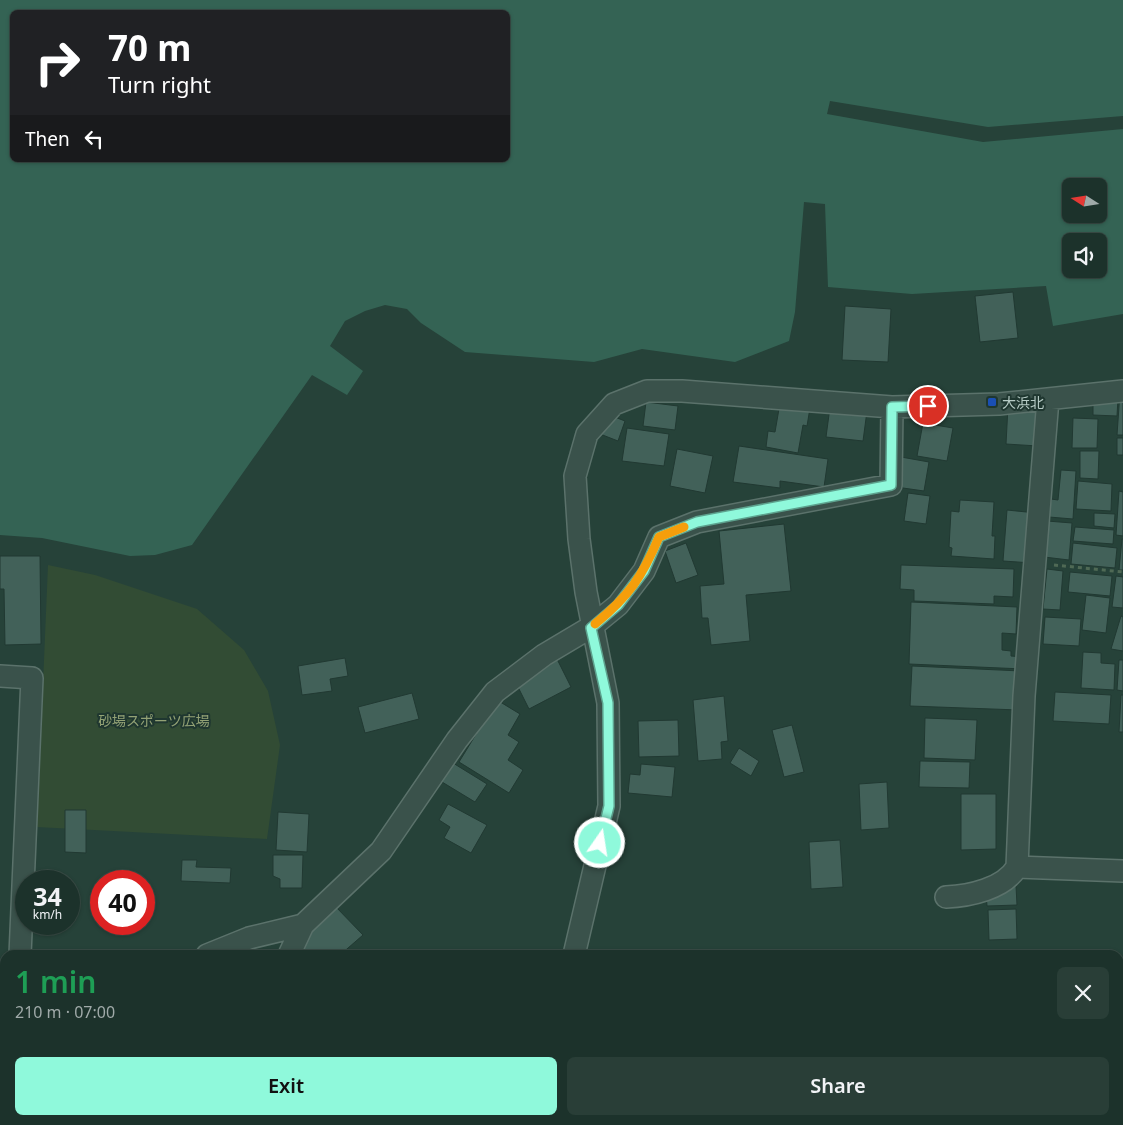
<!DOCTYPE html>
<html lang="en">
<head>
<meta charset="utf-8">
<style>
	body { margin:0; font-family:"Noto Sans","Noto Sans JP",sans-serif; background:#293e37; color:#f1f3f6; height:100vh; display:flex; flex-direction:column; font-size:19px; white-space:nowrap }
	* { box-sizing:border-box; margin:0 }
	p { font-size:16px; color:#a0aaa9 }
	.icon { flex:none; width:28px; height:28px; fill:none; stroke:currentColor; stroke-width:2; stroke-linecap:round; stroke-linejoin:round }
	.map { position:relative; flex:1; overflow:hidden }
	.panel { position:absolute; left:0px; top:950px; width:1124px; height:175px; display:flex; flex-direction:column; background:#1c322b; border-radius:15px 15px 0 0; box-shadow:0 1px 4px #0004,0 0 0 1px #3a4d47 }
	.panel>* { flex:none }
	.hud { position:absolute; left:10px; top:10px; width:500px; height:152px; border-radius:8px; box-shadow:0 1px 4px #0004,0 0 0 1px #3a4d47; background:#202124; color:#fff; overflow:hidden }
	.needle { width:32px; rotate:282deg }
	.buttons { position:absolute; left:1062px; top:178px; display:grid; gap:10px }
	.buttons a { display:grid; place-items:center; width:45px; height:45px; border-radius:8px; background:#1c322b; box-shadow:0 1px 4px #0004,0 0 0 1px #3a4d47; font-size:25px }
	.speed { position:absolute; left:15px; top:870px; display:flex; gap:10px; font-size:25px; font-weight:700; text-align:center }
	.speed>* { display:grid; place-content:center; width:65px; height:65px; border-radius:50%; background:#1c322b; box-shadow:0 1px 4px #0004,0 0 0 1px #3a4d47; line-height:1 }
	.speed small { font-size:12px; font-weight:400 }
	.speed .limit { border:8px solid #d22; background:#fff; color:#111 }
	.pin { position:absolute; display:grid; place-items:center; width:42px; height:42px; color:#fff; margin:-21px; border:2px solid #fff; border-radius:50%; box-shadow:0 1px 5px #0007 }
	.me { position:absolute; width:55px; margin:-28px; rotate:13deg; stroke-linejoin:round; filter:drop-shadow(0 0 4px #0008) }
	.turn { display:flex; align-items:center; gap:18px; height:105px; padding:0 15px; font-size:22px }
	.turn .icon { width:65px; height:65px; stroke-width:2.5 }
	.turn b { display:block; font-size:35px; line-height:42px }
	.then { display:flex; align-items:center; height:48px; padding:0 15px; background:#0003; gap:10px; font-size:19px }
	.round { display:grid; place-items:center; flex:none; width:52px; height:52px; border-radius:8px; background:#293e37 }
	.overview { display:flex; align-items:center; justify-content:space-between; height:85px; padding:0 15px }
	h1 { font-size:30px; font-weight:600; line-height:38px; color:#1e9e55 }
	.button { display:flex; gap:10px; margin-top:auto; padding:10px 15px }
	.button a { flex:1; height:58px; border-radius:8px; background:#8ff9db; color:#111; font-size:20px; font-weight:600; line-height:58px; text-align:center }
	.button a+a { background:#293e37; color:#f1f3f6 }
	.map>svg:first-child { display:block }
	.green { fill:#324c34 }
	.water { fill:#346354; fill-rule:evenodd }
	.building { fill:#426159; stroke:#213932 }
	.lines { fill:none; stroke-linecap:round; stroke-linejoin:round }
	.minor-casing { stroke:#5b726b; stroke-width:24 }
	.path { stroke:#4f6955; stroke-width:3; stroke-dasharray:4 4; stroke-linecap:butt }
	.minor { stroke:#3a524b; stroke-width:21 }
	.route-casing { stroke:#5da28e; stroke-width:12 }
	.route { stroke:#8ff9db; stroke-width:9 }
	.slow { stroke:#f59e0b; stroke-width:9 }
	.transit-dot { fill:#1a4fb4; stroke:#1f3730; stroke-width:2 }
	.labels { text-anchor:middle; dominant-baseline:central; stroke-width:4; stroke-linejoin:round; paint-order:stroke }
	.poi-label { font-size:14px; fill:#b7ccc6; stroke:#1f3730; text-anchor:start }
	.park-label { font-size:14px; fill:#93a275; stroke:#1f3730 }
</style>
</head>
<body>
<div class="map">
<svg width="1123" height="1125" viewBox="0 0 1123 1125">
	<rect width="100%" height="100%" fill="#264239"/>
	<path class="green" d="M48,565l47,10 102,34 47,41 24,41 12,54 -13,94 -230,-12z
		M1123,1048v77h-83l6,-5h73v-67z
		M889,1120h99l1,5h-98z"/>
	<path class="water" d="M0,0h1123v116l-135,11 -158,-26 -3,13 156,28 140,-13v185l-70,12 -7,-40 -134,8 -84,-7 -3,-83 -21,-2 -9,110 -6,29 -54,21 -93,-13 -48,13 -129,-10 -44,-29 -14,-14 -22,-4 -20,6 -20,10 -15,25 33,25 -16,24 -35,-20 -120,170 -37,10 -25,1 -88,-18 -42,-3zM12,12h496v148h-496zM1071,186h28v28h-28zM1071,241h28v28h-28z
		M1119,987h4v70l-4,1z"/>
	<path class="building" d="M1013,292l5,46 -38,4 -5,-46z
		M845,306l46,3 -3,53 -46,-2z
		M1120,392h3v43h-6z
		M1093,397l25,1 -1,18 -24,-1z
		M646,402l32,4 -3,24 -32,-4z
		M780,403l30,5 -3,18 -4,-1 -5,28 -32,-6 2,-16 7,1z
		M1008,406l32,2 -2,38 -32,-2z
		M830,407l37,4 -4,30 -37,-4z
		M607,414l18,7 -7,20 -18,-7z
		M1073,418l25,1 -1,29h-25z
		M923,423l30,5 -6,33 -30,-5z
		M627,428l42,6 -5,32 -42,-5z
		M1117,438h6v17h-6z
		M739,446l89,13 -4,28 -44,-6v7l-47,-6z
		M677,449l36,7 -8,37 -35,-7z
		M1080,451h19l-1,28 -18,-1z
		M901,457l28,5 -5,29 -28,-4z
		M1061,470l15,1 -3,48 -24,-2 2,-18 7,1z
		M1078,481l34,3 -1,27 -35,-2z
		M1119,491l4,1v44l-7,-1z
		M908,493l22,3 -4,28 -22,-3z
		M960,500l34,2 -2,34h3l-1,23 -43,-3 1,-8 -3,-1 2,-36 8,1z
		M1007,510l29,3 -4,50 -29,-2z
		M1094,513l21,1 -1,14 -20,-2z
		M1047,521l25,2 -3,37 -25,-3z
		M784,524l7,67 -45,4 4,46 -39,4 -3,-27h-6l-2,-32 24,-2 -5,-53z
		M1075,527l39,3 -1,14 -40,-3z
		M1122,539h1v31h-4z
		M686,543l12,32 -22,8 -11,-32z
		M1073,543l44,5 -2,20 -44,-4z
		M0,556h40l1,88 -36,1 -1,-56h-4z
		M901,565l113,4 -1,28 -19,-1v8l-80,-3v-11l-14,-1z
		M1047,569l16,2 -3,39 -17,-1z
		M1070,572l42,4 -2,20 -42,-4z
		M1116,576l7,1v31l-11,-1z
		M1086,595l24,3 -4,35 -24,-3z
		M911,602l106,5 -1,27 -14,-1v17l9,1v5l12,1v12l-114,-5z
		M1121,616l2,1v34l-12,-2z
		M1045,617l36,2 -2,27 -36,-2z
		M1083,652l18,1v10l14,1 -1,26 -33,-2z
		M556,657l15,30 -42,22 -15,-30z
		M345,658l3,18 -18,3 2,12 -30,4 -4,-29z
		M1119,660h4v31l-6,-1z
		M912,666l109,5 -2,39 -109,-4z
		M1055,692l56,3 -2,29 -56,-3z
		M412,693l7,26 -54,14 -7,-26z
		M1121,695h2v37h-4z
		M724,696l4,45 -7,1 1,17 -24,2 -5,-61z
		M497,700l23,14 -12,21 11,7 -11,18 15,10 -14,23 -50,-31z
		M925,718l52,2 -2,40 -51,-2z
		M678,720l1,36 -40,1 -1,-36z
		M792,725l12,47 -20,5 -12,-47z
		M739,748l20,13 -8,15 -21,-13z
		M920,761l50,1 -1,26 -50,-1z
		M453,763l34,21 -12,18 -33,-20z
		M641,764l34,3 -3,30 -44,-4 2,-19 10,1z
		M887,782l2,46 -28,2 -2,-46z
		M961,794h35v55l-35,1z
		M448,804l39,21 -16,28 -27,-15 6,-11 -11,-7z
		M65,810h21v43l-21,-1z
		M278,812l31,2 -2,38 -31,-2z
		M840,840l3,47 -32,2 -2,-47z
		M273,855h30l-1,33h-22v-9l-7,-3z
		M182,860h15l-1,7 35,1 -1,15 -49,-2z
		M996,886h20l1,19 -30,1 -1,-13z
		M336,907l27,28 -23,20h-48l15,-23z
		M1016,909l1,30 -28,1 -1,-30z
		M5,1116v4h23v5h-28v-8z
		M105,1120h26l-13,5h-11z"/>
	<g class="lines">
		<g class="minor-casing">
			<path id="minor" d="M0,676l32,2 -12,277
				M1017,867l7,-171 24,-297
				M946,897c23,-1 58,-8 71,-30l106,4
				M207,955l42,-17 54,-13
				M289,955l14,-30 78,-74 76,-111 38,-48 49,-37 47,-28 27,-22 26,-34 15,-34 38,-15 194,-37 1,-78
				M574,955l35,-149 -1,-103 -22,-111 -7,-53 -4,-63 12,-42 27,-30 33,-13h35l210,16 107,-3 124,-13
				M0,1035l5,-3
				M54,1120l2,5
				M596,1120l2,5
				M541,1125l1,-5
				M687,1125l1,-5"/>
		</g>
		<path class="path" d="M1054,565l69,7
			M287,1120l6,5"/>
		<use href="#minor" class="minor"/>
	</g>
	<g class="lines">
		<g class="route-casing">
			<path id="route" d="M600,843l9,-37 -1,-103 -17,-75 27,-23 26,-34 15,-34 38,-15 194,-37 1,-78 36,-1"/>
		</g>
		<use href="#route" class="route"/>
		<path class="slow" d="M595,624c34,-28 47,-47 64,-87l25,-10"/>
	</g>
	<rect class="transit-dot" x="987" y="397" width="10" height="10" rx="2.5"/>
	<g class="labels">
		<g class="poi-label">
			<text x="1002" y="402">大浜北</text>
		</g>
		<g class="park-label">
			<text x="154" y="720">砂場スポーツ広場</text>
		</g>
	</g>
</svg>
<div class="buttons">
<a><svg class="needle" viewBox="-14 -14 28 28"><path d="M0-13l5 13h-10z" fill="#e53935"/><path d="M0 13l5-13h-10z" fill="#a0aaa9"/></svg></a>
<a><svg class="icon" aria-label="sound" viewBox="0 0 24 24"><path d="M4 9h4l5-4v14l-5-4H4zM17 9q2 3 0 6"/></svg></a>
</div>
<div class="speed"><div>34<small>km/h</small></div><div class="limit">40</div></div>
<div class="pin" style="left:928px;top:406px;background:#d93025"><svg class="icon" aria-label="arrive" viewBox="0 0 24 24"><path d="M6 21V4h12l-3 4 3 4H6"/></svg></div>
<svg class="me" style="left:600px;top:843px" viewBox="-20 -20 40 40"><circle r="17" fill="#8ff9db" stroke="#fff" stroke-width="3"/><path d="M0-11L8 9 0 5-8 9z" fill="#fff"/></svg>
<div class="hud">
<div class="turn"><svg class="icon" aria-label="right" viewBox="0 0 24 24"><path d="M7 20v-9h11M14 6l5 5-5 5"/></svg><div><b>70 m</b>Turn right</div></div>
<div class="then">Then<svg class="icon" aria-label="left" viewBox="0 0 24 24"><path d="M17 20v-9H6M10 6l-5 5 5 5"/></svg></div>
</div>
<section class="panel">
<div class="overview"><div><h1>1 min</h1><p>210 m · 07:00</p></div><a class="round"><svg class="icon" aria-label="close" viewBox="0 0 24 24"><path d="M6 6l12 12M18 6L6 18"/></svg></a></div>
<div class="button"><a>Exit</a><a>Share</a></div>
</section>
</div>
</body>
</html>
